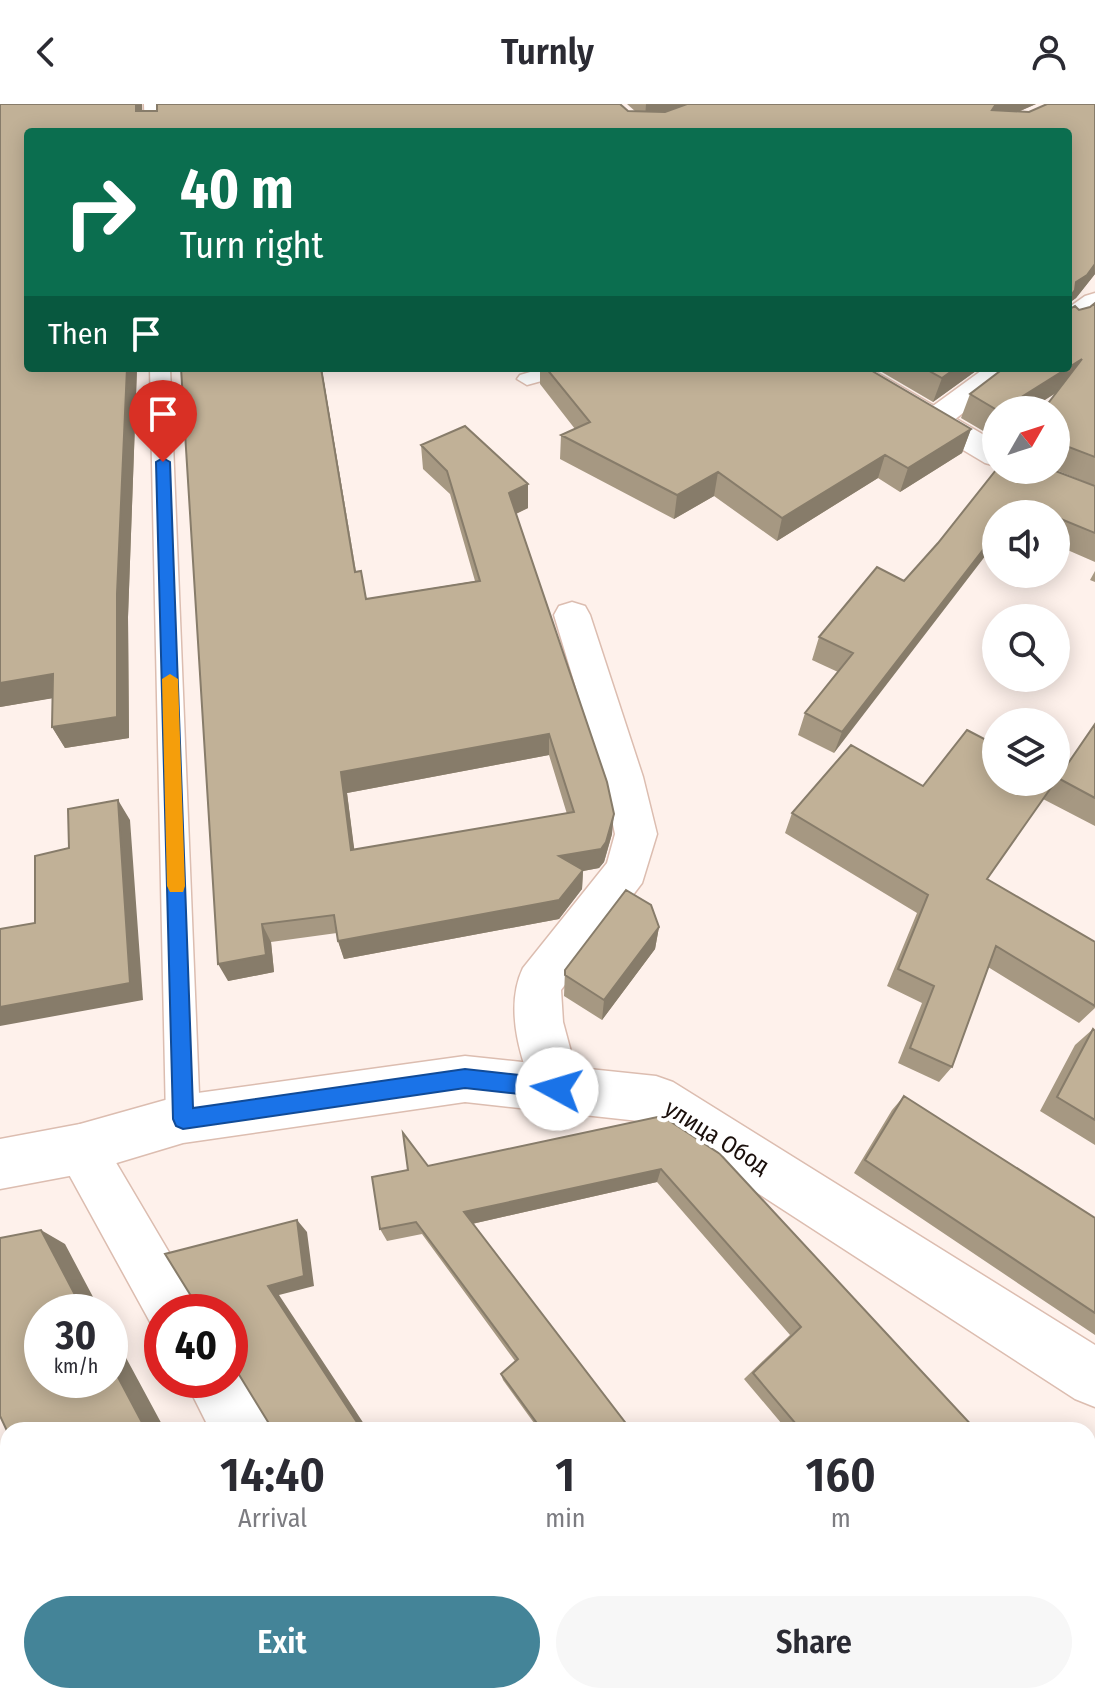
<!DOCTYPE html>
<html lang="en">
<head>
<meta charset="utf-8">
<style>
	body { margin:0; font-family:"Fira Sans Condensed",sans-serif; background:#f7f7f7; color:#2b2b33; height:100vh; display:flex; flex-direction:column; font-size:30px; white-space:nowrap }
	* { box-sizing:border-box; margin:0 }
	p { font-size:26px; color:#7c7c81 }
	.icon { flex:none; width:44px; height:44px; fill:none; stroke:currentColor; stroke-width:2; stroke-linecap:round; stroke-linejoin:round }
	.map { position:relative; flex:1; overflow:hidden }
	.sheet { position:absolute; left:0px; top:1318px; width:1096px; height:282px; display:flex; flex-direction:column; background:#fff; border-radius:24px 24px 0 0; box-shadow:0 4px 20px #0003 }
	.sheet>* { flex:none }
	.hud { position:absolute; left:24px; top:24px; width:1048px; height:244px; border-radius:8px; box-shadow:0 4px 20px #0003; background:#0b6e4f; color:#fff; overflow:hidden }
	.needle { width:52px; rotate:51deg }
	.fabs { position:absolute; left:982px; top:292px; display:grid; gap:16px }
	.fabs a { display:grid; place-items:center; width:88px; height:88px; border-radius:50%; background:#fff; box-shadow:0 4px 20px #0003; font-size:40px }
	.speed { position:absolute; left:24px; top:1190px; display:flex; gap:16px; font-size:40px; font-weight:700; text-align:center }
	.speed>* { display:grid; place-content:center; width:104px; height:104px; border-radius:50%; background:#fff; box-shadow:0 4px 20px #0003; line-height:1 }
	.speed small { font-size:20px; font-weight:400 }
	.speed .limit { border:12px solid #d22; background:#fff; color:#111 }
	.pin { position:absolute; display:grid; place-items:center; width:68px; height:68px; color:#fff; margin:-82px -34px; border-radius:50% 50% 50% 0; rotate:-45deg; box-shadow:0 0 8px #0007 }
	.pin .icon { rotate:45deg }
	.me { position:absolute; width:88px; margin:-44px; rotate:276deg; stroke-linejoin:round; filter:drop-shadow(0 0 6px #0008) }
	.turn { display:flex; align-items:center; gap:28px; height:168px; padding:0 24px; font-size:36px }
	.turn .icon { width:104px; height:104px; stroke-width:2.5 }
	.turn b { display:block; font-size:56px; line-height:68px }
	.then { display:flex; align-items:center; height:76px; padding:0 24px; background:#0003; gap:16px; font-size:30px }
	.eta { display:flex; justify-content:space-evenly; align-items:center; height:136px; text-align:center }
	.eta b { font-size:48px; font-weight:600; line-height:56px }
	.button { display:flex; gap:16px; margin-top:auto; padding:16px 24px }
	.button a { flex:1; height:92px; border-radius:48px; background:#448498; color:#fff; font-size:32px; font-weight:600; line-height:92px; text-align:center }
	.button a+a { background:#f7f7f7; color:#2b2b33 }
	header { display:flex; justify-content:space-between; align-items:center; height:104px; padding:0 24px; background:#fff; font-size:36px; font-weight:600 }
	.map>svg:first-child { display:block }
	.lines { fill:none; stroke-linecap:round; stroke-linejoin:round }
	.service-casing { stroke:#dcbdb0; stroke-width:3 }
	.minor-casing { stroke:#dcbdb0; stroke-width:3 }
	.tertiary-casing { stroke:#dcbdb0; stroke-width:3 }
	.service { fill:#fff; fill-rule:evenodd }
	.minor { fill:#fff; fill-rule:evenodd }
	.tertiary { fill:#fff; fill-rule:evenodd }
	.wall { fill:#a69882; fill-rule:evenodd }
	.shaded-wall { fill:#877c6a }
	.building { fill:#c1b197; stroke:#877c6a; stroke-width:2; fill-rule:evenodd }
	.route { fill:#1a73e8; stroke:#114b97; stroke-width:2 }
	.slow { fill:#f59e0b }
	.labels { text-anchor:middle; dominant-baseline:central; stroke-width:8; stroke-linejoin:round; paint-order:stroke }
	.street-label { font-size:24px; fill:#1a0f0b; stroke:#fff }
</style>
</head>
<body>
<header><svg class="icon" aria-label="back" viewBox="0 0 24 24"><path d="M15 5l-7 7 7 7"/></svg>Turnly<svg class="icon" aria-label="person" viewBox="0 0 24 24"><circle cx="12" cy="8" r="4"/><path d="M4 21q1-7 8-7t8 7"/></svg></header>
<div class="map">
<svg width="1095" height="1599" viewBox="0 0 1095 1599">
	<rect width="100%" height="100%" fill="#fef1eb"/>
	<g class="lines">
		<g class="service-casing">
			<path id="service" d="M144,0h16l1,28h-16z
				M150,264h20l30,751 -5,12 -12,4 -12,-4 -5,-12z
				M544,264h33l-3,4 -47,13 -10,-6 3,-4z"/>
		</g>
		<g class="minor-casing">
			<path id="minor" d="M1095,189v23l-17,12 -10,3v-23l17,-12z
				M985,264h35l-76,60 -11,3 -11,-3 -5,-7 5,-7z
				M572,498l13,4 5,9 53,162 14,57 -15,49 -81,107 2,32 18,67 -7,16 -17,7 -17,-7c-18,-40 -37,-95 -17,-137l84,-105 8,-29 -12,-57 -49,-162 5,-9z
				M80,1020l18,8 95,161 8,19h-39v22l-7,-3 -100,-182 7,-17z
				M230,1255l32,51 9,20h-61l-25,-50h45z
				M363,1592h65l3,7h-65z"/>
		</g>
		<g class="tertiary-casing">
			<path id="tertiary" d="M832,264h37l127,74v24l-11,-3 -149,-89z
				M465,952l191,20 17,6 422,263v62l-20,-8 -427,-277 -183,-20 -282,41 -103,31 -80,15v-50l80,-15 103,-29z"/>
		</g>
		<use href="#service" class="service"/>
		<use href="#minor" class="minor"/>
		<use href="#tertiary" class="tertiary"/>
	</g>
	<path class="wall" d="M0,0h142v7l494,1 -9,-8h409l-16,7 9,1 66,-8v170l-19,24 -7,5 -1,3v-174h-1040v236h109l-9,249 1,121 -64,10 -13,-21v-29l-52,9z
		M1095,199v183l-39,-16v-77l-27,17h-33v21l-6,4 -29,-17 9,-24 109,-84 11,-3z
		M540,264h6l425,61 -9,24 -62,39 -22,-14 -101,63 -63,-45 -40,23 -114,-60 1,-24 14,-6 -35,-45z
		M875,264h105l-47,34z
		M322,266l34,202 10,27 109,-18 -25,-87 -27,-25 -2,-24 107,63 -12,6 96,320 -8,28 -5,6 -16,3 -1,18 -23,30 -215,40 -6,-18 -1,-8 -66,9 3,30 -46,9zM549,651l18,59 -213,36 -7,-57z
		M996,366l99,16v76l-39,-17v-31h-60l-162,239 -36,-18 7,-22 33,-41 -26,-12 7,-23 85,-56 34,-38z
		M1095,467v11l-5,-2z
		M1095,620v102l-52,-27 -56,80 108,63v66l-16,15 -91,-56 -36,100 -13,15 -41,-19 24,-60 -35,-17 30,-73 -132,-80 7,-20 131,-27 73,-4h60v-5l2,1z
		M659,823l-4,22 -53,71 -38,-24 1,-26z
		M1093,925l2,2v114l-55,-34 35,-66z
		M904,992l191,122v117l-241,-162 38,-63z
		M662,1012l314,314h-189l-43,-51 46,-44 -133,-153 -185,42 159,206h-92l-36,-50 -2,-6 14,-13 -93,-127 -35,7 -7,-12 48,-63z
		M826,1592h162l-6,7h-150z"/>
	<path class="shaded-wall" d="M136,0h6l1,28 -7,-21z
		M646,0h41l-42,15z
		M996,0h40l-46,20 2,-14z
		M1095,160v10l-19,24 -7,5 -1,3v-7l8,-17z
		M1082,255l-11,24 -42,27h-28z
		M127,264h10l-9,249 1,121 -64,10 -13,-21 65,-133z
		M321,264h8l-7,2 38,225z
		M956,264h24l-47,34 9,-24z
		M996,315v12l-6,4z
		M971,325l-9,24 -62,39 8,-24z
		M885,351l-7,23 -101,63 5,-23z
		M718,368l-4,24 -40,23 3,-24z
		M528,380v24l-19,9v-24z
		M996,429v9l-162,211 8,-21z
		M53,570l13,22 -66,11v-24z
		M549,630v21l-202,38 10,77 -6,-20 -10,-78z
		M118,696l12,20 13,180 -143,26v-19z
		M614,710l-2,20 -8,28 -5,6 -16,3 -1,18 -23,30 -215,40 -6,-18 221,-85z
		M262,820l9,18 3,30 -46,9 -10,-17z
		M659,823l-4,22 -53,71 2,-20z
		M661,1065l-4,13 -190,43 -3,-13z
		M297,1116l10,12 7,54 -35,9 89,135h-6l-94,-144z
		M41,1126l24,14 36,68h-17z
		M110,1224l55,102h-19l-36,-68z
		M8,1561v31h17l3,7h-28v-35z
		M286,1592h21l4,7h-21z
		M541,1592h6l5,7h-6z"/>
	<path class="building" d="M0,0h136v7h21v-7h463l8,7 37,1 22,-8h309l-4,6 37,2 18,-8h48v160l-8,11 -11,7 -1,8 -7,9v-167h-1040v236h99l-10,226v123l-65,10 1,-53 -53,9z
		M1095,199v154l-34,-13h-5v-34h-13l39,-51 -81,51h-4l-27,-16 34,-26h64v-58l7,-4 4,4 11,-3z
		M181,264h140l34,204 6,-1 5,28 114,-18 -33,-110 -26,-26 44,-19 63,58 -19,9 98,289 7,32 -8,28 -5,7 -42,7 24,14 -24,30 -221,41 -4,-26 -72,9 4,31 -48,9zM549,630l25,78 -223,38 -10,-78z
		M546,264h321l104,61 -63,39 -23,-13 -103,63 -64,-46 -41,23 -116,-60 29,-13z
		M924,264h32l-14,10z
		M996,366h57l42,16v47l-39,-16v-3h-8l-28,-12 -9,12h-15v19l-154,199 -37,-19 48,-60 -34,-16 58,-70 27,14 34,-38z
		M1095,620v74l-37,-20 -2,2v-3l2,1z
		M967,626l29,15v37h59l-68,97 108,63v64l-99,-60 -44,121 -42,-19 24,-62 -36,-17 30,-74 -136,-82 59,-68 72,41z
		M118,696l12,183 -130,24v-78l35,-6v-67l34,-8 -1,-39z
		M626,786l25,15 8,22 -55,73 -39,-25v-5z
		M1093,925l2,2v89l-38,-23z
		M904,992l191,122v95l-230,-153z
		M662,1012l58,38 256,276h-175l-48,-57 48,-46 -140,-158 -197,43 167,218h-89l-41,-56 17,-15 -102,-137 -36,7 -8,-52 36,-7 -5,-37 25,33z
		M297,1116l7,56 -36,10 94,144h-89l-43,-70v-48h-29l-36,-58z
		M41,1126l43,82h-42v68h68v-18l36,68h-138v3l-8,-17v-178z
		M1088,1448l7,7v134l-5,6 -3,-3z
		M195,1592h91l4,7h-95l2,-2z
		M435,1592h106l5,7h-106z
		M834,1592h154l-6,7h-143z"/>
	<path class="route" d="M163,354l7,4 23,646 272,-39 92,10 7,3 3,7 -3,6 -7,3 -92,-10 -282,41 -7,-3 -3,-7 -17,-657z"/>
	<path class="slow" d="M170,570l8,5 7,207 -2,6h-13l-3,-6 -5,-207z"/>
	<g class="labels">
		<g class="street-label">
			<text transform="translate(717 1033) rotate(32)">улица Обод</text>
		</g>
	</g>
</svg>
<div class="fabs">
<a><svg class="needle" viewBox="-14 -14 28 28"><path d="M0-13l5 13h-10z" fill="#e53935"/><path d="M0 13l5-13h-10z" fill="#7c7c81"/></svg></a>
<a><svg class="icon" aria-label="sound" viewBox="0 0 24 24"><path d="M4 9h4l5-4v14l-5-4H4zM17 9q2 3 0 6"/></svg></a>
<a><svg class="icon" aria-label="search" viewBox="0 0 24 24"><circle cx="10" cy="10" r="6"/><path d="M15 15l6 6"/></svg></a>
<a><svg class="icon" aria-label="layers" viewBox="0 0 24 24"><path d="M12 4l9 5-9 5-9-5zM3 14l9 5 9-5"/></svg></a>
</div>
<div class="speed"><div>30<small>km/h</small></div><div class="limit">40</div></div>
<div class="pin" style="left:163px;top:358px;background:#d93025"><svg class="icon" aria-label="arrive" viewBox="0 0 24 24"><path d="M6 21V4h12l-3 4 3 4H6"/></svg></div>
<svg class="me" style="left:557px;top:985px" viewBox="-20 -20 40 40"><circle r="19" fill="#fff"/><path d="M0-13L10 11 0 6-10 11z" fill="#1a73e8"/></svg>
<div class="hud">
<div class="turn"><svg class="icon" aria-label="right" viewBox="0 0 24 24"><path d="M7 20v-9h11M14 6l5 5-5 5"/></svg><div><b>40 m</b>Turn right</div></div>
<div class="then">Then<svg class="icon" aria-label="arrive" viewBox="0 0 24 24"><path d="M6 21V4h12l-3 4 3 4H6"/></svg></div>
</div>
<section class="sheet">
<div class="eta">
<div><b>14:40</b><p>Arrival</p></div>
<div><b>1</b><p>min</p></div>
<div><b>160</b><p>m</p></div>
</div>
<div class="button"><a>Exit</a><a>Share</a></div>
</section>
</div>
</body>
</html>
